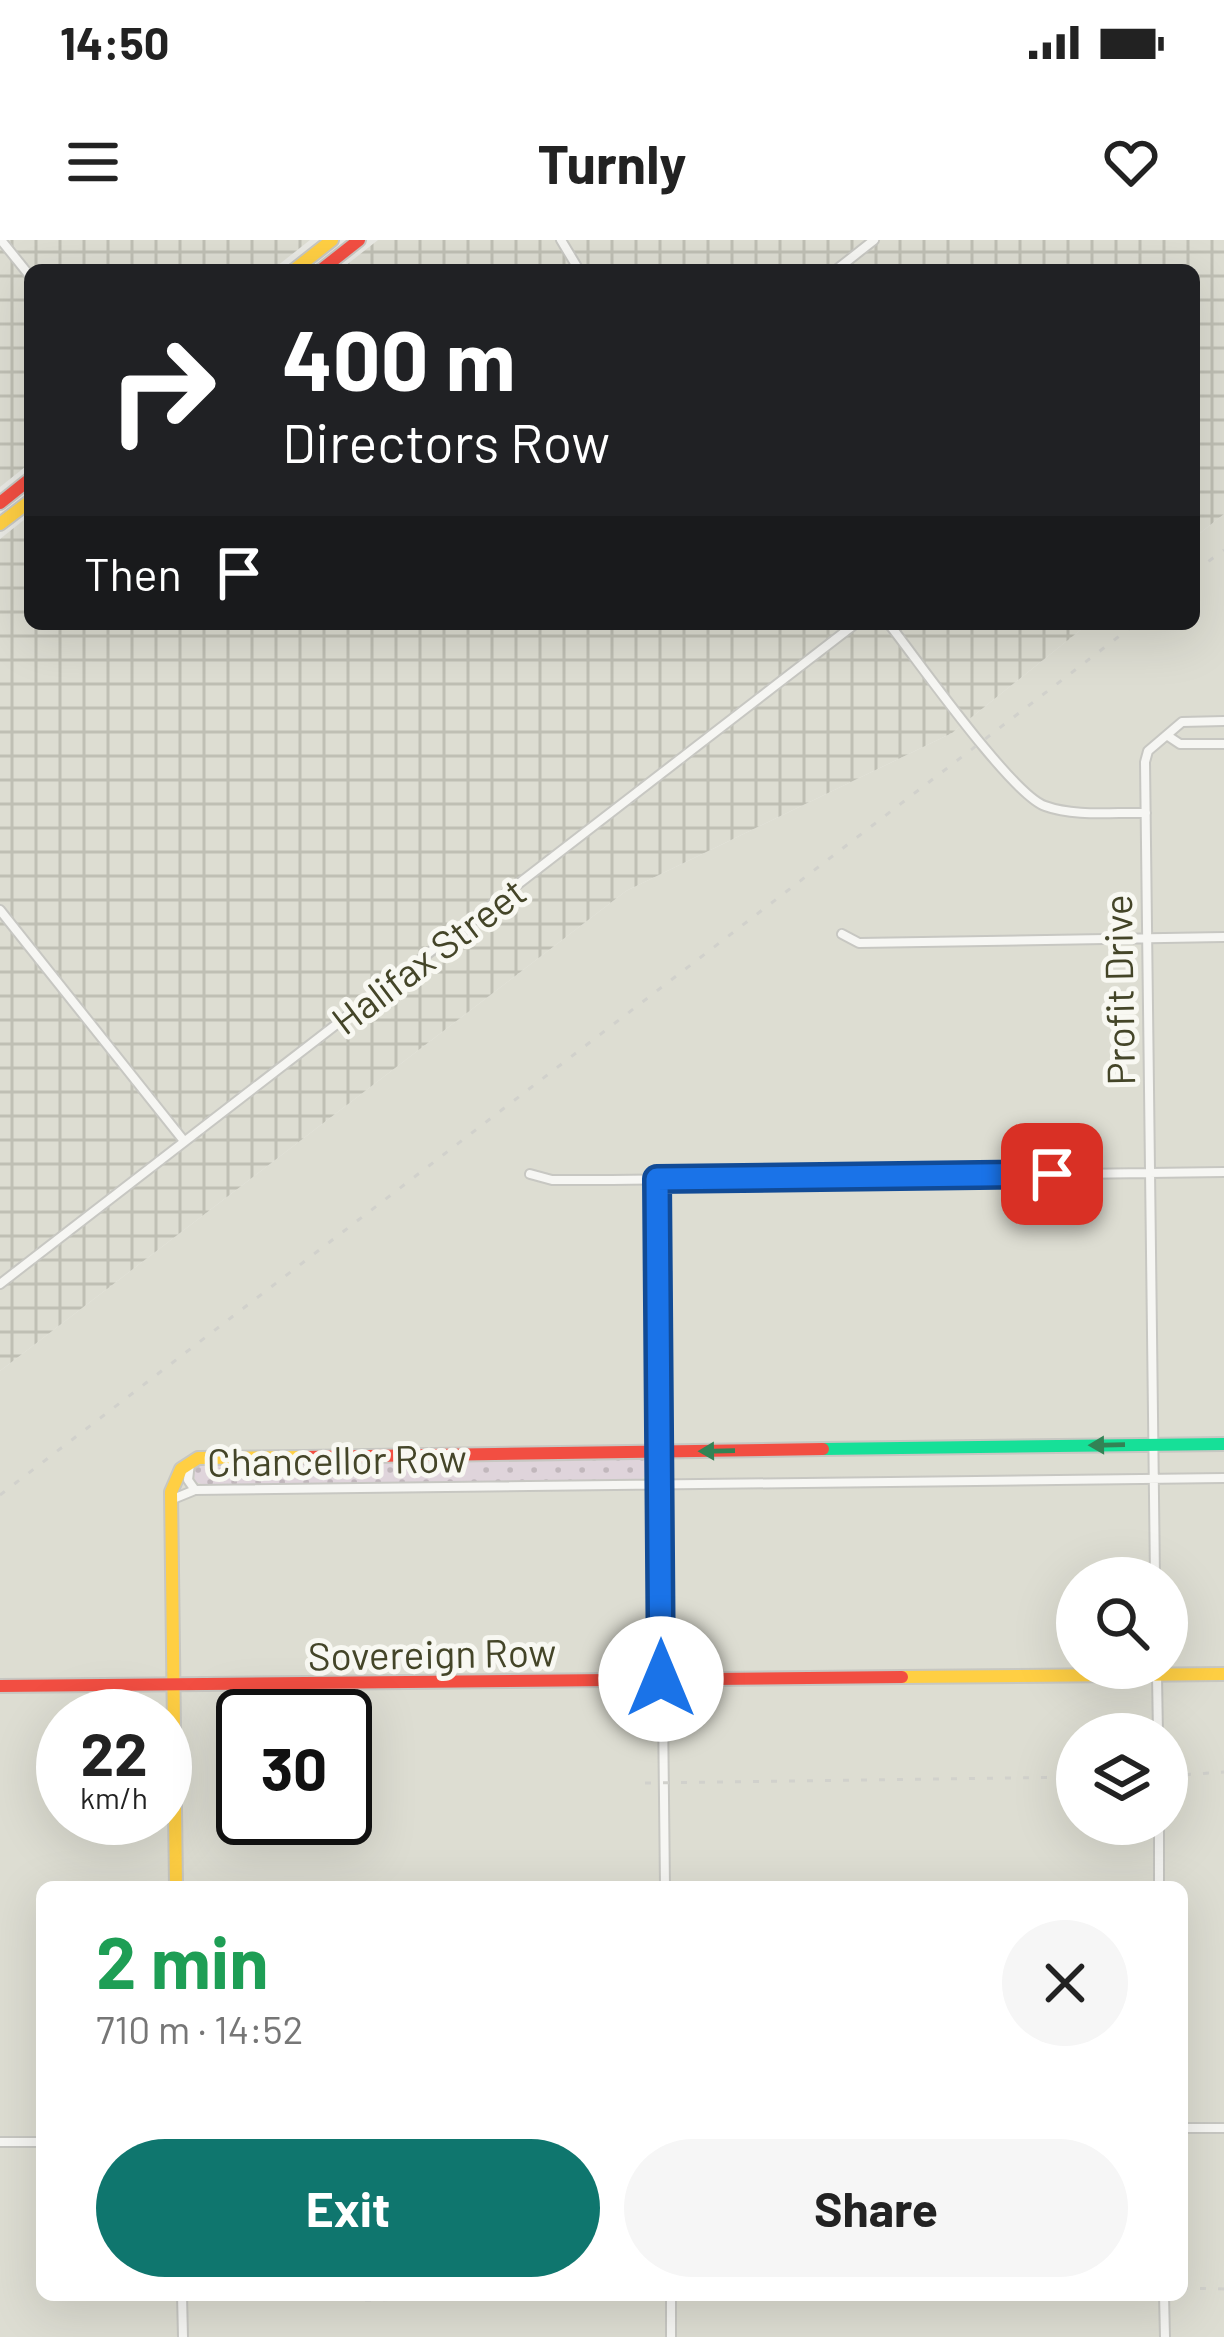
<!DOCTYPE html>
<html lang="en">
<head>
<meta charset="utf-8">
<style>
	body { margin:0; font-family:Barlow,sans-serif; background:#f6f6f6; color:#222; height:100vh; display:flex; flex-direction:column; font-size:45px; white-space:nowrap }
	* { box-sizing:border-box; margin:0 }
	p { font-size:39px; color:#767676 }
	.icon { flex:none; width:66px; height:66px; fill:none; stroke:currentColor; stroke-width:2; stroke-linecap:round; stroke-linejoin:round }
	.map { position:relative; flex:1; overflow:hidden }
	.sheet { position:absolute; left:36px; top:1641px; width:1152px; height:420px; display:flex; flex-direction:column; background:#fff; border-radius:18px; box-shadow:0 12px 48px #0002 }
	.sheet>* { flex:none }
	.guide { position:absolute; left:24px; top:24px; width:1176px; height:366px; border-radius:18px; box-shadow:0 12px 48px #0002; background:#202124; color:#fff; overflow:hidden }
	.buttons { position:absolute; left:1056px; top:1317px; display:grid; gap:24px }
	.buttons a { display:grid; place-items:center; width:132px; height:132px; border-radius:50%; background:#fff; box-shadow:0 12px 48px #0002; font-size:60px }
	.speed { position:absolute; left:36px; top:1449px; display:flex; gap:24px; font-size:60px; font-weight:700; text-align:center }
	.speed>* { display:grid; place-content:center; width:156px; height:156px; border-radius:50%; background:#fff; box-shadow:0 12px 48px #0002; line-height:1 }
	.speed small { font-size:30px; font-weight:400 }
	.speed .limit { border:6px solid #111; border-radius:18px; background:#fff; color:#111 }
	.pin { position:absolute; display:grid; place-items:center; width:102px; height:102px; color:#fff; margin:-51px; border-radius:24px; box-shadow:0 6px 18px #0006 }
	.me { position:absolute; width:132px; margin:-66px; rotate:0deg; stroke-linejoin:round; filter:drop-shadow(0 0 9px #0008) }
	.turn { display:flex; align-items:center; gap:42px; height:252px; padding:0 60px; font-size:54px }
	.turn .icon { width:156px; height:156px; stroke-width:2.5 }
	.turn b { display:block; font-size:84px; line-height:102px }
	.then { display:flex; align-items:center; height:114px; padding:0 60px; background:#0003; gap:24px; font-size:45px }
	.round { display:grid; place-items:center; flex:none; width:126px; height:126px; border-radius:63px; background:#f6f6f6 }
	.overview { display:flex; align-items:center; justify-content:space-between; height:204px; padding:0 60px }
	h1 { font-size:72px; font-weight:700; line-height:90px; color:#1e9e55 }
	.button { display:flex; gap:24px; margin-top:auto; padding:24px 60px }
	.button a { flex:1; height:138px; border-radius:72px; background:#0f766e; color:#fff; font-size:48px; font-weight:700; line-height:138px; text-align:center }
	.button a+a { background:#f6f6f6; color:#222 }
	.status { display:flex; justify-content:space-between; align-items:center; height:84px; padding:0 60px; background:#fff; direction:ltr }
	.status svg { height:33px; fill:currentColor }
	header { display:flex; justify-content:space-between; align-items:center; height:156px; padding:0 60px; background:#fff; font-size:54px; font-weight:700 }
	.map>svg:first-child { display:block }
	.built { fill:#ddddd2; fill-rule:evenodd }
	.industrial { fill:url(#industrial-grid) }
	.grass { fill:url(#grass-dots) }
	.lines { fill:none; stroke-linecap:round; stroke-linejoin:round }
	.street-casing { stroke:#c7c7c2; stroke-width:12 }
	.fast-casing { stroke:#c7c7c2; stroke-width:16 }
	.slow-casing { stroke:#c7c7c2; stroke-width:16 }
	.jam-casing { stroke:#c7c7c2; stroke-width:16 }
	.street { stroke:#f6f6f3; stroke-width:8 }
	.fast { stroke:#16e098; stroke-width:12 }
	.slow { stroke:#ffcf43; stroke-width:12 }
	.jam { stroke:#f24e42; stroke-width:12 }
	.rail { stroke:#d1d1cc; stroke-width:3; stroke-dasharray:6 12; stroke-linecap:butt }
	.oneway { fill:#328355 }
	.route-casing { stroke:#114b97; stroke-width:30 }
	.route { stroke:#1a73e8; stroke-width:21 }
	.labels { text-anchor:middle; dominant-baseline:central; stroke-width:10; stroke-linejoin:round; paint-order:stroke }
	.street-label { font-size:39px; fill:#444528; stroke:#f8f8f2 }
</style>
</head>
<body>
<div class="status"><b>14:50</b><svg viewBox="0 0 49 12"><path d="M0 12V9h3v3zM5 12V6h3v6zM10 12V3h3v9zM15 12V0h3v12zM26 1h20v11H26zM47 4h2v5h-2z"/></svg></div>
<header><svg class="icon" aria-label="menu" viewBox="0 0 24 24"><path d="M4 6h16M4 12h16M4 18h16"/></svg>Turnly<svg class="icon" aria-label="heart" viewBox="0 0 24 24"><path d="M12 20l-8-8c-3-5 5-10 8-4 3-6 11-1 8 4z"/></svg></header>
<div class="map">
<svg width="1224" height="2097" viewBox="0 0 1224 2097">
	<defs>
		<pattern id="industrial-grid" width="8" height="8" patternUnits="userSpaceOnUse" patternTransform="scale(3)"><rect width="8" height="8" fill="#ddddd2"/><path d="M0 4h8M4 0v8" fill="none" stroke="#bfbfb4"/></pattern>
		<pattern id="grass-dots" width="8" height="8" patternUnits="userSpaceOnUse" patternTransform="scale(3)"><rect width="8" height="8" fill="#dfd4db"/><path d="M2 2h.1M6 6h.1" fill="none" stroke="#c1b7bc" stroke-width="1.8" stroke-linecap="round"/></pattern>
	</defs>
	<rect width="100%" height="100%" fill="#e9e9e4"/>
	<path class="built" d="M1224,274v1823h-1224v-966l626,-480 326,-158 136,-109h106v-86zM1077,1338h90v90h-90zM63,1476h102v102h-102zM243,1476h102v102h-102zM1077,1494h90v90h-90zM42,1647h1140v408h-1140z"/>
	<path class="industrial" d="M0,0h310l-38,30h-242v193l-30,24z
		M378,0h846v274l-30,24v-268h-854z
		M30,275v109h1058l-136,109 -326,158 -626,480v-832z"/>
	<path class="grass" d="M644,1217l7,12 -11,12 -435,4 -9,-3 -3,-9 5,-10z"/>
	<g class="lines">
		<g class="street-casing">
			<path id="street" d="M1,0l29,36
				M561,0l18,30
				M836,30l38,-30
				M889,384c27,34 123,171 156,182 30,11 69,6 101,7
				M1168,496l12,8h44
				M0,670l184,231
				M842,694l17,9 365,-6
				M530,934l22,6h60l612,-8
				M657,939l8,708
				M0,1044l855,-660
				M190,1223l-2,17 7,10
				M173,1259l22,-9 1029,-12
				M1155,1338l-10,-816 3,-11 34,-29 42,-1
				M1157,1436l1,58
				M1159,1584v63
				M1182,1888h42
				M0,1902h42
				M182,2055l1,42
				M671,2055v42
				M1164,2055l1,42"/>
		</g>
		<g class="fast-casing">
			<path id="fast" d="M823,1209l401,-5"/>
		</g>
		<g class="slow-casing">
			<path id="slow" d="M294,30l38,-30
				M0,284l30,-23
				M902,1437l322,-3
				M176,1647l-5,-395 10,-23 17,-11 108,-1"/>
		</g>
		<g class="jam-casing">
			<path id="jam" d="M321,30l38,-30
				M0,263l30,-24
				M306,1217l517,-8
				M0,1446l902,-9"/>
		</g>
		<use href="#street" class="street"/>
		<use href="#fast" class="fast"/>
		<use href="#slow" class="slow"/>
		<use href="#jam" class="jam"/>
		<path class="rail" d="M1194,332l30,-22
			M0,1255l1135,-871
			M1167,1536l57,-4
			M645,1543l432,-6
			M1182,2048l42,1
			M365,2060l279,-5"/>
	</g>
	<defs><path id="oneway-solid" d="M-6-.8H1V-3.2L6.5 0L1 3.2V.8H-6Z" transform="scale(3)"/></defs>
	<g class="oneway">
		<use href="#oneway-solid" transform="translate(1107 1205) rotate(179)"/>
		<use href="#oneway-solid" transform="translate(717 1211) rotate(179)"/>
	</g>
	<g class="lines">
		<g class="route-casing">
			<path id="route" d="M661,1439l-4,-500 395,-5"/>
		</g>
		<use href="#route" class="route"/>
	</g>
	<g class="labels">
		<g class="street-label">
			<text transform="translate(428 715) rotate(-37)">Halifax Street</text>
			<text transform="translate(1118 750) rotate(-91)">Profit Drive</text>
			<text transform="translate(337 1219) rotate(-1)">Chancellor Row</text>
			<text transform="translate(432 1413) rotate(-1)">Sovereign Row</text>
		</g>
	</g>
</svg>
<div class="buttons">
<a><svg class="icon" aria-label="search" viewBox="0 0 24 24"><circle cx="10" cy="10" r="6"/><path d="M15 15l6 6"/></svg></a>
<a><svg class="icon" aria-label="layers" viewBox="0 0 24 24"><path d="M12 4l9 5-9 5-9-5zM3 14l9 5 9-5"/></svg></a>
</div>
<div class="speed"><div>22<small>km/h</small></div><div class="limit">30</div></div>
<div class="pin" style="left:1052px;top:934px;background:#d93025"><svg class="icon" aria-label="arrive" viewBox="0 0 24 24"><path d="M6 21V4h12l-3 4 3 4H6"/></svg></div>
<svg class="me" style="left:661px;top:1439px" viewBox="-20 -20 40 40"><circle r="19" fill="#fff"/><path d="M0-13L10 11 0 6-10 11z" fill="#1a73e8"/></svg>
<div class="guide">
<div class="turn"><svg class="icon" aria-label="right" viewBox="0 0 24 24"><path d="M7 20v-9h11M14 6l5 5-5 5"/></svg><div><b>400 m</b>Directors Row</div></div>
<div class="then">Then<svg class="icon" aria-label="arrive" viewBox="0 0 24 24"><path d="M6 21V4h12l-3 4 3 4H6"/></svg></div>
</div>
<section class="sheet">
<div class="overview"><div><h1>2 min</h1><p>710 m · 14:52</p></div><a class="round"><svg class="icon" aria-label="close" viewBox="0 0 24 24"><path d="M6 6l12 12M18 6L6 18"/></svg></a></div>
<div class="button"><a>Exit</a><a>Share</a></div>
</section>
</div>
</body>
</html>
